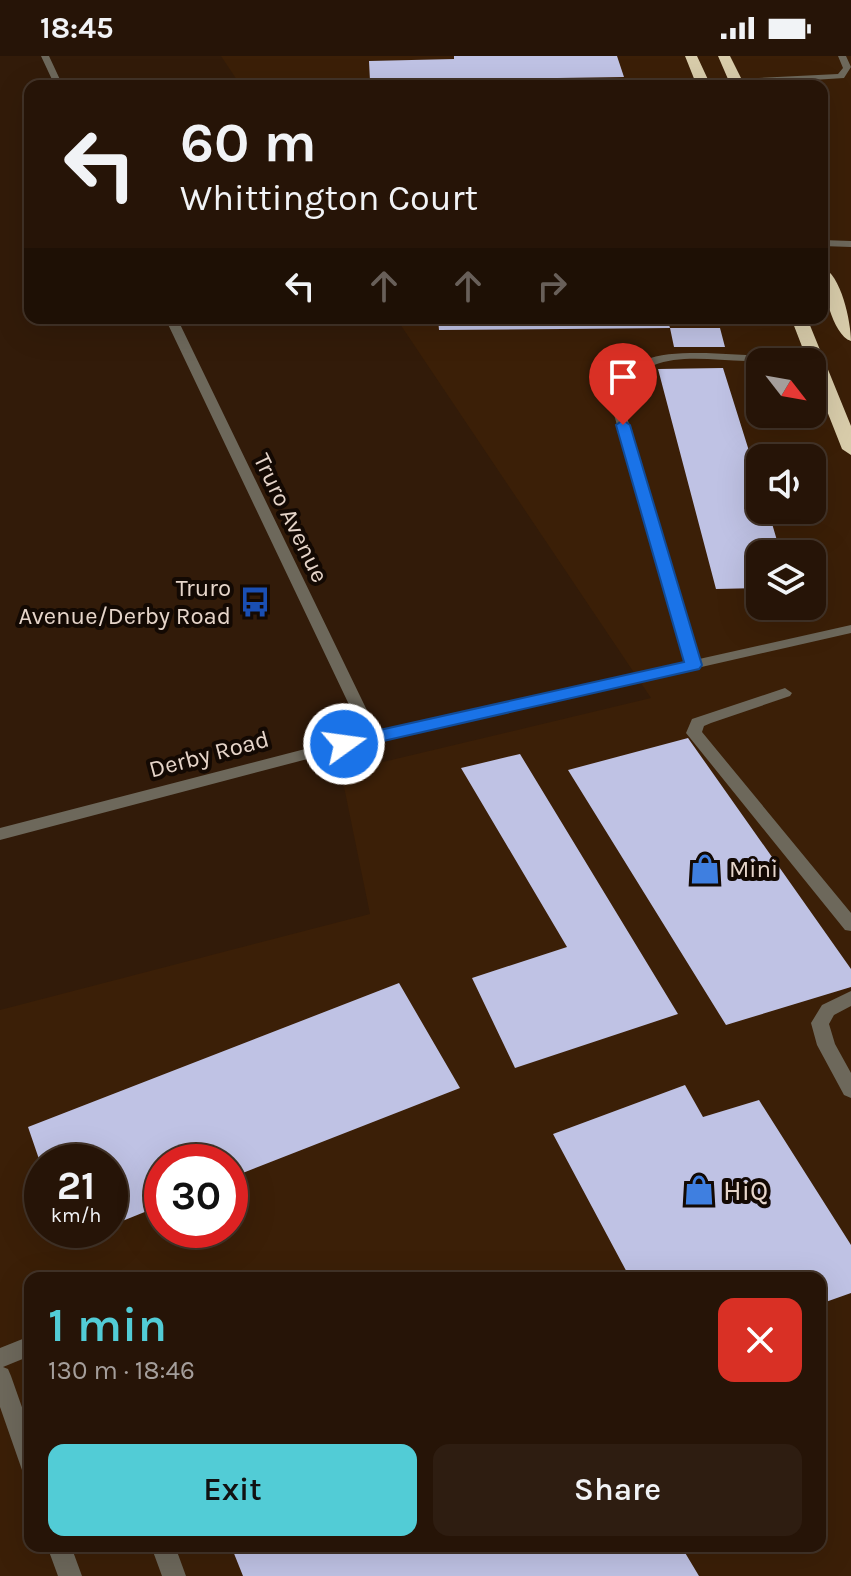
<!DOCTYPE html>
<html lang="en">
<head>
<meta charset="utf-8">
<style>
	body { margin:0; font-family:Karla,sans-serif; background:#2e1d11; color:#f1f3f6; height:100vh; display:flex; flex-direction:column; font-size:30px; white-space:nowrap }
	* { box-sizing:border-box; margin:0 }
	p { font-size:26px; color:#a49e9b }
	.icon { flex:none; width:44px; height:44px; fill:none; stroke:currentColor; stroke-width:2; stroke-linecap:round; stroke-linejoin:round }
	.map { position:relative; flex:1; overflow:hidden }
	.sheet { position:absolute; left:24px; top:1216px; width:802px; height:280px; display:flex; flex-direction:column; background:#261407; border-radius:16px; box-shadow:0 8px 32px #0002,0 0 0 2px #423328 }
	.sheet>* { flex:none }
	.banner { position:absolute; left:24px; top:24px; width:804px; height:244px; border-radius:16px; box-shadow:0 8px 32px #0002,0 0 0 2px #423328; background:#261407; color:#f1f3f6; overflow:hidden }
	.needle { width:52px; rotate:121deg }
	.fabs { position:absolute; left:746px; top:292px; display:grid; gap:16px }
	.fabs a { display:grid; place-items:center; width:80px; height:80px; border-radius:16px; background:#261407; box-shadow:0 8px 32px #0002,0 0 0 2px #423328; font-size:40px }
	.speed { position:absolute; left:24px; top:1088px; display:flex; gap:16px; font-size:40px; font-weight:700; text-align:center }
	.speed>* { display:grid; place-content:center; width:104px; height:104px; border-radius:50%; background:#261407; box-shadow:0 8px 32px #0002,0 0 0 2px #423328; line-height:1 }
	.speed small { font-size:20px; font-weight:400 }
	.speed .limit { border:12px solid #d22; background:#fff; color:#111 }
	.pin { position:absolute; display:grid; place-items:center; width:68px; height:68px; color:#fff; margin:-82px -34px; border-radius:50% 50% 50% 0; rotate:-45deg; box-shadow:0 0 8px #0007 }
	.pin .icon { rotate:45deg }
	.me { position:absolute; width:88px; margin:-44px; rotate:76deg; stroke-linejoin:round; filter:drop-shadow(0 0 6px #0008) }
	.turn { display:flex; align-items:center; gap:28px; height:168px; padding:0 24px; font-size:36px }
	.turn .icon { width:104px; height:104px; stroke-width:2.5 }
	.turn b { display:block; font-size:56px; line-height:68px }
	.lanes { display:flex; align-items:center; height:76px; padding:0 24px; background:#0003; justify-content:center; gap:40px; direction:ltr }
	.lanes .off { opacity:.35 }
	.round { display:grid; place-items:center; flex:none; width:84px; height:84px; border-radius:16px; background:#2e1d11 }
	.headline { display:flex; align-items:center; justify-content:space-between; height:136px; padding:0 24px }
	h1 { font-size:48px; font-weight:600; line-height:60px; color:#52ccd6 }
	.primary-button { display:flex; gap:16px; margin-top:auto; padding:16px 24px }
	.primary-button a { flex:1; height:92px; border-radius:16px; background:#52ccd6; color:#111; font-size:32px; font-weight:600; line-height:92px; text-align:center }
	.primary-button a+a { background:#2e1d11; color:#f1f3f6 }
	.status { display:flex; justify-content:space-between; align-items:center; height:56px; padding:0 40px; background:#261407; direction:ltr }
	.status svg { height:22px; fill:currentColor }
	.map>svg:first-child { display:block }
	.built { fill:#3b1f07; fill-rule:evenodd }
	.building { fill:#bfc2e4 }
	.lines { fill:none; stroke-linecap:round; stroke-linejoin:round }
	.lane { fill:#6d685b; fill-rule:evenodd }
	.street { fill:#6d685b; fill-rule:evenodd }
	.highway { fill:#d8ccaa; fill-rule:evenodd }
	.route { fill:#1a73e8; stroke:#114b97; stroke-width:2 }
	.labels { text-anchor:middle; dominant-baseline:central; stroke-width:8; stroke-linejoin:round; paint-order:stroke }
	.street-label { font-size:24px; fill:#e6d5ca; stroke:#130903 }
	.poi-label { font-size:24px; fill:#e6d5ca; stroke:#130903; text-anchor:end }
	.near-poi-label { font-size:28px; fill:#e6d5ca; stroke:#130903; text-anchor:start }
</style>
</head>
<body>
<div class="status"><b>18:45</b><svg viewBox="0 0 49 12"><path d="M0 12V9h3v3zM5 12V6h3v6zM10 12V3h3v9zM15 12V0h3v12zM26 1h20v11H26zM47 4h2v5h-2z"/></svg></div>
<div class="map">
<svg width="851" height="1520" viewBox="0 0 851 1520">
	<rect width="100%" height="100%" fill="#321b09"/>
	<path class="built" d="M221,0h630v1520h-851v-566l370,-96 -29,-142 310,-74 -255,-380h426v-232h-581zM760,306h52v52h-52zM760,402h52v52h-52zM760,498h52v52h-52zM42,1106h68v68h-68zM162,1106h68v68h-68zM30,1222h790v268h-790z"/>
	<path class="building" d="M454,0h163l7,21 -254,4 -1,-20 85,-2z
		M438,262h229l3,10 -231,2z
		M670,272h50l5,19h-51z
		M723,312l37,118v24h8l13,44h-21v34l-44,1 -58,-220z
		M688,682l163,231v18l-125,38 -158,-255z
		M520,698l158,260 -163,54 -43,-90 95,-31 -106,-179z
		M399,927l61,105 -230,90v-16h-68v43l-52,21v-64h-70l-12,-35z
		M685,1029l18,32 56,-17 92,145v48l-31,11v-26h-190l-77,-144z
		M65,1174h33l-29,12z
		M231,1490h450l18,30h-456z"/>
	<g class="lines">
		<path class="lane" d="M838,0h8l5,11 -7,11 -108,7 -4,-3 4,-3 102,-5 5,-6z
			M705,22v4l-3,1 -289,3 4,-3z
			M822,184l29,1v6l-29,-1z
			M706,297l40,2 6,3 -6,3c-47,-1 -97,-13 -126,33l81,271 -7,5 -7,-5 -79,-271c26,-41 53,-41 98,-41z
			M785,632l7,5 -2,3 -79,27 -7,3 -2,6 149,181v18l-6,-1 -159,-197 6,-14z
			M851,935v15l-17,9 -5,9 6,20 16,29v25l-7,-3 -27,-50 -6,-22 11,-18z
			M30,1280v20l-27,11 5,2 3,7 19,54v43l-8,-3 -22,-63v-59z
			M47,1490h24l11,30h-24z
			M151,1490h24l11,30h-24z"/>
		<path class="street" d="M41,0h8l14,30h-8z
			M165,262h12l200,413 474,-106v8l-479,109 -372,98v-12l363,-94z"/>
		<path class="highway" d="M685,0h12l14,30h-14z
			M718,0h12l15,30h-14z
			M822,211c19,7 29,55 29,74 -19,-6 -29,-55 -29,-74z
			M791,262h16l44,108v29l-9,-6 -30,-76v-11h-4z"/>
	</g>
	<path class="route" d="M623,364l7,5 72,240 -3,4 -355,81 -7,-2 -2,-4 2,-4 7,-2 340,-76 -68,-237z"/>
	<defs>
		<g id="bus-bare" transform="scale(2.4)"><path d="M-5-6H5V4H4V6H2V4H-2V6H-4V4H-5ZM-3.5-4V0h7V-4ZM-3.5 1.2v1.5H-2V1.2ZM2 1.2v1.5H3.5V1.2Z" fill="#1a4fb4" stroke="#130903" stroke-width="2.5" paint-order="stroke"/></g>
		<g id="shop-bare" transform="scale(2.4)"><path d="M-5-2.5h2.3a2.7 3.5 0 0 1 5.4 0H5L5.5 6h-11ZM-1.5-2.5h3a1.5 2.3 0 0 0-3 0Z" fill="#3f7fe0" stroke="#130903" stroke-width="2.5" paint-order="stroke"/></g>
	</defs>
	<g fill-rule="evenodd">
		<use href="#bus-bare" x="255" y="546"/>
		<use href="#shop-bare" x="705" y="813"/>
		<use href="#shop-bare" x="699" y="1134"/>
	</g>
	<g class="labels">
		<g class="street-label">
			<text transform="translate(291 462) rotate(64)">Truro Avenue</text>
			<text transform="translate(209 698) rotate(-15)">Derby Road</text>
		</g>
		<g class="poi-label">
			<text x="231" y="532">Truro<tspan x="231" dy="28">Avenue/Derby Road</tspan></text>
			<text x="729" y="813" text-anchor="start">Mini</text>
		</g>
		<g class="near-poi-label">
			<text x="723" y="1134">HiQ</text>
		</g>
	</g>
</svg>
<div class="fabs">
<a><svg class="needle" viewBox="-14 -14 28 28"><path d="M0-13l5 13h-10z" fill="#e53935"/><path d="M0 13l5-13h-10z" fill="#a49e9b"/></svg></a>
<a><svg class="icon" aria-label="sound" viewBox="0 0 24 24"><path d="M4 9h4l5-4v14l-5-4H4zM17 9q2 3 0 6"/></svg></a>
<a><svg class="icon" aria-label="layers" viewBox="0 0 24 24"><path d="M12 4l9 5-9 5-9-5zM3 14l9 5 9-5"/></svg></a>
</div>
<div class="speed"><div>21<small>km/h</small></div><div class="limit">30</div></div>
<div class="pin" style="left:623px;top:369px;background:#d93025"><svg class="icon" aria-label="arrive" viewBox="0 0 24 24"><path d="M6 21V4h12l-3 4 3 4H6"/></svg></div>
<svg class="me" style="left:344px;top:688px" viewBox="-20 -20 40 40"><circle r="17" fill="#1a73e8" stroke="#fff" stroke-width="3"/><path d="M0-11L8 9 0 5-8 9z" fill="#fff"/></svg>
<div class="banner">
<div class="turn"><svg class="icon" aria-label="left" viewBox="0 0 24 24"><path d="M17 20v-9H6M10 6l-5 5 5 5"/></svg><div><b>60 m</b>Whittington Court</div></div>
<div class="lanes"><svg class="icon" aria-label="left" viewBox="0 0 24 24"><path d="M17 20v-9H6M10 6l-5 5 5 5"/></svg><svg class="icon off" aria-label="ahead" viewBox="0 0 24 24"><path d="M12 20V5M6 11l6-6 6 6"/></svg><svg class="icon off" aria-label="ahead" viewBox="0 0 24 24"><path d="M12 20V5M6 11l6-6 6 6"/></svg><svg class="icon off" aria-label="right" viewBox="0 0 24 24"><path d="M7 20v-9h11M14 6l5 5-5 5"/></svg></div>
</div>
<section class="sheet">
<div class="headline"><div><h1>1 min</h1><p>130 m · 18:46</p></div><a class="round" style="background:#d93025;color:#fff"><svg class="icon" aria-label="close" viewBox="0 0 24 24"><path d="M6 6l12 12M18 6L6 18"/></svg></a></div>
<div class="primary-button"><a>Exit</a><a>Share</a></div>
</section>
</div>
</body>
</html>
